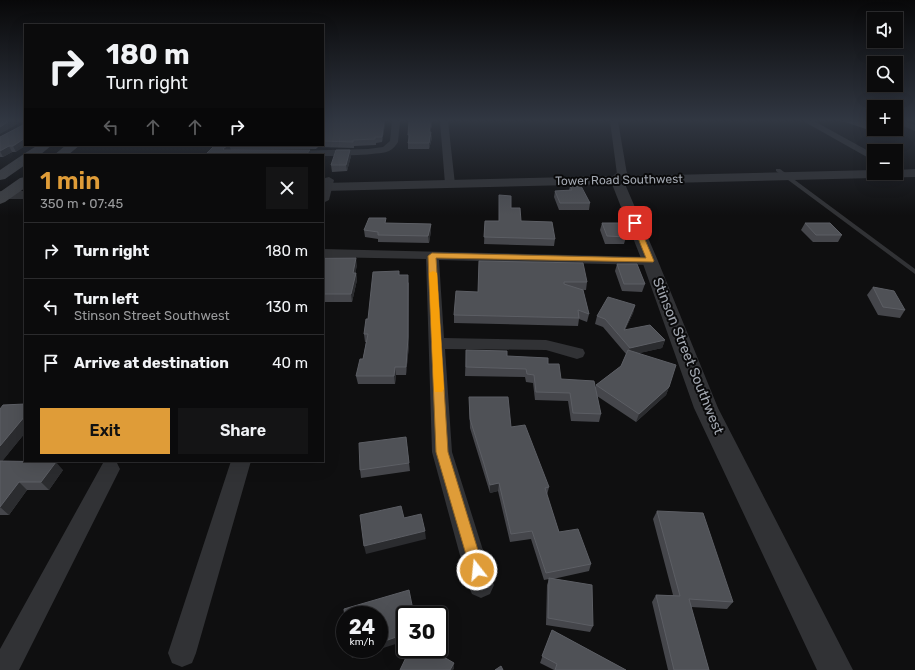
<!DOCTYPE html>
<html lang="en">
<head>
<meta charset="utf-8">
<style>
	body { margin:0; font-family:Rubik,sans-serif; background:#141415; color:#f1f3f6; height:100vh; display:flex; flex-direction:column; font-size:15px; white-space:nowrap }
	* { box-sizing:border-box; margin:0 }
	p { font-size:13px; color:#9a9b9d }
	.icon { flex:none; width:22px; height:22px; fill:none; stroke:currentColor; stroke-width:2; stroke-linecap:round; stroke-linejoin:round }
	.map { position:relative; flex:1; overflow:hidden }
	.panel { position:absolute; left:24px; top:154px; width:300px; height:308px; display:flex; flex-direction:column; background:#0b0b0c; border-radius:0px; box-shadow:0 4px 16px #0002,0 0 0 1px #2b2b2d }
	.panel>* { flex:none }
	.banner { position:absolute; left:24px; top:24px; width:300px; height:122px; border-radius:0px; box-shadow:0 4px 16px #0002,0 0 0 1px #2b2b2d; background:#0b0b0c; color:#f1f3f6; overflow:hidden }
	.tools { position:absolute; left:867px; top:12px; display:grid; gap:8px }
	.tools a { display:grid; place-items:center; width:36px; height:36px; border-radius:0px; background:#0b0b0c; box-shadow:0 4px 16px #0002,0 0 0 1px #2b2b2d; font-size:20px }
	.speed { position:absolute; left:336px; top:606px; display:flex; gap:8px; font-size:20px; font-weight:700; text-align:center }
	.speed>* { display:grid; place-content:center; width:52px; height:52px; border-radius:50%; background:#0b0b0c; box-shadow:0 4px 16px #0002,0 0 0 1px #2b2b2d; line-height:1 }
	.speed small { font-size:10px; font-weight:400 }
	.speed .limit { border:2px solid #111; border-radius:6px; background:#fff; color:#111 }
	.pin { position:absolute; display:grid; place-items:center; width:34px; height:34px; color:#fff; margin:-17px; border-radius:8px; box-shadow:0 2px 6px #0006 }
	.me { position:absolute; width:44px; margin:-22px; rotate:344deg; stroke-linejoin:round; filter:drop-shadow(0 0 3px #0008) }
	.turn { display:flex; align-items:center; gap:14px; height:84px; padding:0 16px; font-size:18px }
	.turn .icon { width:52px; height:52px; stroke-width:2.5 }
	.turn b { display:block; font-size:28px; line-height:34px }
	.lanes { display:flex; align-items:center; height:38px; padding:0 16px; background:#0003; justify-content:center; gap:20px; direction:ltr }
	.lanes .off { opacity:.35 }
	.round { display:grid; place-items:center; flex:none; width:42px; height:42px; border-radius:0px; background:#141415 }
	.summary { display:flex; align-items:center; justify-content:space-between; height:68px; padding:0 16px }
	h1 { font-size:24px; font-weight:600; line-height:30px; color:#df9c38 }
	.button { display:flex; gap:8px; margin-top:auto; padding:8px 16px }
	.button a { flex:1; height:46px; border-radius:0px; background:#df9c38; color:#111; font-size:16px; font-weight:600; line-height:46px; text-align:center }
	.button a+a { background:#141415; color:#f1f3f6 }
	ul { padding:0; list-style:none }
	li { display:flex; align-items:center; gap:12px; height:56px; padding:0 16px; border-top:1px solid #2b2b2d }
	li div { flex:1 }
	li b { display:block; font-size:15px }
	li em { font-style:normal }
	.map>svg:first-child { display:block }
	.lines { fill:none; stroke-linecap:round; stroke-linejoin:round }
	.service { fill:#313235; fill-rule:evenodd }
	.minor { fill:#313235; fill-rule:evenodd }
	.tertiary { fill:#313235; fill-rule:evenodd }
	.secondary { fill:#3f4145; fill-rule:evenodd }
	.wall { fill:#45464b }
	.shaded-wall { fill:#2b2c2f }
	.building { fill:#4f5156; stroke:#5c5e64 }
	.route { fill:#df9c38; stroke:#916524 }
	.slow { fill:#f59e0b }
	.labels { text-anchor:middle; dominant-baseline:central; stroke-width:4; stroke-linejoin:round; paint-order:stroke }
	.far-street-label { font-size:12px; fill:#a2a7b0; stroke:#0a0a0b }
	.street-label { font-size:14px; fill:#a2a7b0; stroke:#0a0a0b }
</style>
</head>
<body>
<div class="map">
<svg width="915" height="670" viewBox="0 0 915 670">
	<rect width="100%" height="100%" fill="#0f0f10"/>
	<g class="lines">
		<path class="service" d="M776,169h4l135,100v5l-139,-103z"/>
		<path class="minor" d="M392,121h8l-2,21c-2,3 -5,7 -9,9 -9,5 -95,7 -105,3l5,-3 79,-2 15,-2 7,-6z
			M440,121h8l7,63 -5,3 -5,-3z
			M610,121h8l9,53 -1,2 -4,1 -5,-3z
			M803,121h11l60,33v7z
			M896,121h9l10,4v6l-19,-8z
			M329,177l5,3 -5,20 -6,3v-20l2,-5z
			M323,249l327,8 5,1 2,3 -2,3 -5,1 -211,-5 5,78 102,2 37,9 2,4 -2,4 -6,2 -31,-9 -101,-1 7,103 42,133 -4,9 -9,4 -9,-4 -4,-9 -36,-133 -6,-193 -103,-2z
			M107,461l10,2 3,6 -101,201h-19v-21l103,-186z
			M231,461h20l-55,192 -4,10 -10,4 -10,-4 -4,-10z"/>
		<path class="tertiary" d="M915,169v8l-290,7 33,77 60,147 135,262h-36l-123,-262 -52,-147 -30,-77 -289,7v-8l290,-7c5,-5 7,-6 13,-5l2,3 -1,2 247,-6v3h22v-3z
			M0,191h25v8h-25z"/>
		<path class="secondary" d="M38,145h14l-12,10h-15v10l-20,14 -5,1v-10c13,-9 25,-17 38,-25z
			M66,145h14l-12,10h-14z
			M25,177v11l-20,14 -5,2v-12l20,-14z"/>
	</g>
	<path class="wall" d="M0,121h25l-9,31h-4l-9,5h-3v-20l23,-12v-3z
		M323,121h62v3l-3,18 -6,1v2l-22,1v2l-36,-1 -2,2 -78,1 -33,5 10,-10h108z
		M842,121h32v8h1l-6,1z
		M432,125l-2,7 2,6 -3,11h-21v-18z
		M351,156l-4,15 -15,1 -1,-7z
		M570,186l20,17 -1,7h-30l-5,-13 1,-6 14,-1z
		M499,195l12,13 10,13 34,18 -1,7 -70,-2 1,-23h14z
		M387,223l44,1v7l-2,12 -51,-1v-3l-13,-2 -1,-7z
		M602,223l24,14 -2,7h-19l-5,-14z
		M805,223l37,12 -4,7h-25l-12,-12z
		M323,258l34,7 -2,8h1l1,7 -5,22h-29z
		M479,261l108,21 -1,8h-3l6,24 -2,8 -8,-3 -1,7 -124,-3v-8l24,-23z
		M617,264l28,20 -3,8 -20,-1 -7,-20z
		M399,271v4l10,8v62l-3,30h-10l-1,9h-37l-2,-8 7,-17 3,-17h-1l-1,-8 4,-15z
		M873,287l32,23 -5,8 -22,-3 -11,-20z
		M635,305l-2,8 -8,17 40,10 -3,8 -23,5 30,34 -3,8 -30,27 -39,-26 4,18 -2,8 -28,-1 -3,-20 -33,-1 -2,-17 -7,-1 -1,-5 -60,-1 1,-26 82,14 13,15 35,8v-2l25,-19 5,-12 -23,-27 -8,-3 2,-8z
		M469,397l42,30 38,60 -2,8 12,37 32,32 -2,7 -36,8 40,47 -3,6 -44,-7 1,-40 2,-6 -5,1 -13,-41 -21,3 -12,-51 -8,2 -20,-65z
		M25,404v29l-23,28 61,9 -14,20h-22l-18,25h-9v-106z
		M406,437l4,34 -49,7 -1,-8z
		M657,511l76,91 -6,7 -36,-2 18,63h-41l-16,-68 4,-7h17l-20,-76z
		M552,630l74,40h-72l-14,-7z"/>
	<path class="shaded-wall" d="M9,121l12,1 -21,12v-7z
		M384,121h1v3l-3,18v-5z
		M431,121h1v4l-3,13v-6z
		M874,124v5h1l-6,1 3,-5z
		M431,132l1,6 -3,11v-6z
		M25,138v7h2l-11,7 -3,-6z
		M228,145h1l2,5 -6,5 -2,-6z
		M9,146l3,6 -9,5 -3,-6z
		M310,150l1,5h-5z
		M350,150l1,6 -4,15 -1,-6z
		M431,224v7l-2,12 -1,-7z
		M356,258l1,7 -3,16 -1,-8z
		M356,273l1,7 -5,22 -1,-8z
		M408,275l1,70 -3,30v-8z
		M635,305l-2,8 -12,25 3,-8z
		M665,340l-3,8 -35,8 3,-8z
		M395,367l1,8 -1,9 -1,-8z
		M669,387l-3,8 -30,27 3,-8z
		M25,416v17l-25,31v-18z
		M56,462l7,8 -14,20 -8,-8z
		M19,482l8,8 -18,25 -9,-8z
		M499,483l-1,8 -8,2v-8z
		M425,531l1,8 -60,15 -2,-8z
		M405,634v7l-53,17 -3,-6 10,-3h20v-6z
		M454,663v6l-1,1h-3z"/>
	<path class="building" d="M0,121h9l-9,6z
		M23,121h2v17l-12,8h-4l-9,5v-14l23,-12z
		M323,121h61l-2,16h-7v2l-22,1v2l-30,-1z
		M409,121h22l-2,11h2l-2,11h-21l2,-8h-2z
		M862,121h12v3l-2,1z
		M215,145h13l-5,4 1,1h86l-4,5h-101z
		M336,150h14l-4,15h-15z
		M570,186h11l9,17h-30l-5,-12 17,-1z
		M499,195l12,1v12h9l1,13 31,1 3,17 -71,-2 1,-16h14z
		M369,218h17l-1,5 46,1 -3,12 -50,-1v-3l-14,-2z
		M602,223h18l6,14 -19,-1z
		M805,223h25l12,12h-26z
		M323,258h33l-3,15h3l-5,21h-28z
		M479,261l104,2 4,19h-23v2l19,6 6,24 -11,-4 1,8 -125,-3 2,-24 22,1z
		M617,264h20l8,20h-21z
		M399,271v4h9v62l-2,30h-11l-1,9h-38l4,-17h3l5,-25h-4l2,-15h2l5,-47z
		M873,287l21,4 11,19 -22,-3z
		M608,297l27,8 -11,25 26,-5 15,15 -35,8 -25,-29 -8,-3z
		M466,350l41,1v5l41,2v6h11l2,15 33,2 7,33 -28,-1 -3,-20 -34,-1 -2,-17 -7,-1 -1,-5 -60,-2z
		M628,350l48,15 -7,22 -30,27 -43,-29 25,-19z
		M469,397h39l3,30 14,-2 24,62 -4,1 14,44 19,-3 13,35 -45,9 -14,-42 -21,3 -12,-51 -9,2 -6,-21 -14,-45z
		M25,404v12l-25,30v-37l3,-4z
		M406,437l3,26 -49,7 -1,-27z
		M0,461l56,1 -15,20h-22l-19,25z
		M401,506l3,12 17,-4 4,17 -61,15 -4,-31z
		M657,511l46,2 30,89 -44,-3 20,71h-35l-18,-75 24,1z
		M549,578l43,7 1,41 -45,-8z
		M409,590l5,25h-9v19l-26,9v-28h-34v2l-1,-8z
		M552,630l74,40h-71l2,-6 -15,-8z
		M349,649h10l-10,3z
		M410,649h20l24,14 -4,7h-50z
		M501,666l2,4h-8z"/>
	<linearGradient id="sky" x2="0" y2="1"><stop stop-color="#080809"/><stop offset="0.56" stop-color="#313742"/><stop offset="1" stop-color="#313742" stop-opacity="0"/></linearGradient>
	<rect width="915" height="215" fill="url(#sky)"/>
	<path class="route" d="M633,221l5,2 16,38 -1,1 -217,-4 12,194 36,118 -2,5 -5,3 -5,-3 -36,-123 -8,-196 4,-3 214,5 -14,-35z"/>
	<path class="slow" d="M433,271l4,2 7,116 -2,3h-7l-1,-3 -5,-116z"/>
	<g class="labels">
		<g class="far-street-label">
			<text transform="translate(619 180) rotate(-1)">Tower Road Southwest</text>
		</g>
		<g class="street-label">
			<text transform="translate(688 356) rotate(68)">Stinson Street Southwest</text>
		</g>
	</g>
</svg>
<div class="tools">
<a><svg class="icon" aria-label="sound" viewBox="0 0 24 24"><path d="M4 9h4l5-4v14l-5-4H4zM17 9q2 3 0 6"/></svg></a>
<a><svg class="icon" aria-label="search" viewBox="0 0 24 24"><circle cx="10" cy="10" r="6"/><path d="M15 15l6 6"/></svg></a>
<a>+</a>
<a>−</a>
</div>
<div class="speed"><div>24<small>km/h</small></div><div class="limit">30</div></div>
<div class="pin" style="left:635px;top:223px;background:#d93025"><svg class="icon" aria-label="arrive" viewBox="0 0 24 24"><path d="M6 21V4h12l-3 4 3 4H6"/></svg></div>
<svg class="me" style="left:477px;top:570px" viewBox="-20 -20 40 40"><circle r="17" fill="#df9c38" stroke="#fff" stroke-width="3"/><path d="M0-11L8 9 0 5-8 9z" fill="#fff"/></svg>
<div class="banner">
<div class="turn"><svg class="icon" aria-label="right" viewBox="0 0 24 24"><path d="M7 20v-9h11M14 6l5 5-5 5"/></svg><div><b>180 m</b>Turn right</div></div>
<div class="lanes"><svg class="icon off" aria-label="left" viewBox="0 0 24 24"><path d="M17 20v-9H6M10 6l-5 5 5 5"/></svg><svg class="icon off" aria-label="ahead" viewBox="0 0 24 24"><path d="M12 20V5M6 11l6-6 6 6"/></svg><svg class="icon off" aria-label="ahead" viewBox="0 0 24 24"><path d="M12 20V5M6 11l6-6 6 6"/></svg><svg class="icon" aria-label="right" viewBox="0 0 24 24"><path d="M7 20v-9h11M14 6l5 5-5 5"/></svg></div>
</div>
<section class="panel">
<div class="summary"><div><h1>1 min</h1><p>350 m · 07:45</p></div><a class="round"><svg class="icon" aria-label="close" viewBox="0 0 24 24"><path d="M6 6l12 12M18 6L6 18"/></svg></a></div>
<ul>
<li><svg class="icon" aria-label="right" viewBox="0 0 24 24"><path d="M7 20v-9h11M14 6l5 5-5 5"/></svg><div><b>Turn right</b></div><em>180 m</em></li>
<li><svg class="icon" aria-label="left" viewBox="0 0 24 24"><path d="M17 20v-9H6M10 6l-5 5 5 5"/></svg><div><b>Turn left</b><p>Stinson Street Southwest</p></div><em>130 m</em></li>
<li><svg class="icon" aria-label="arrive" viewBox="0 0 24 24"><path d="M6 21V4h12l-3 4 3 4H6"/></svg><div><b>Arrive at destination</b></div><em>40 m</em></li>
</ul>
<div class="button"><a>Exit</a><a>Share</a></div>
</section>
</div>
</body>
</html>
